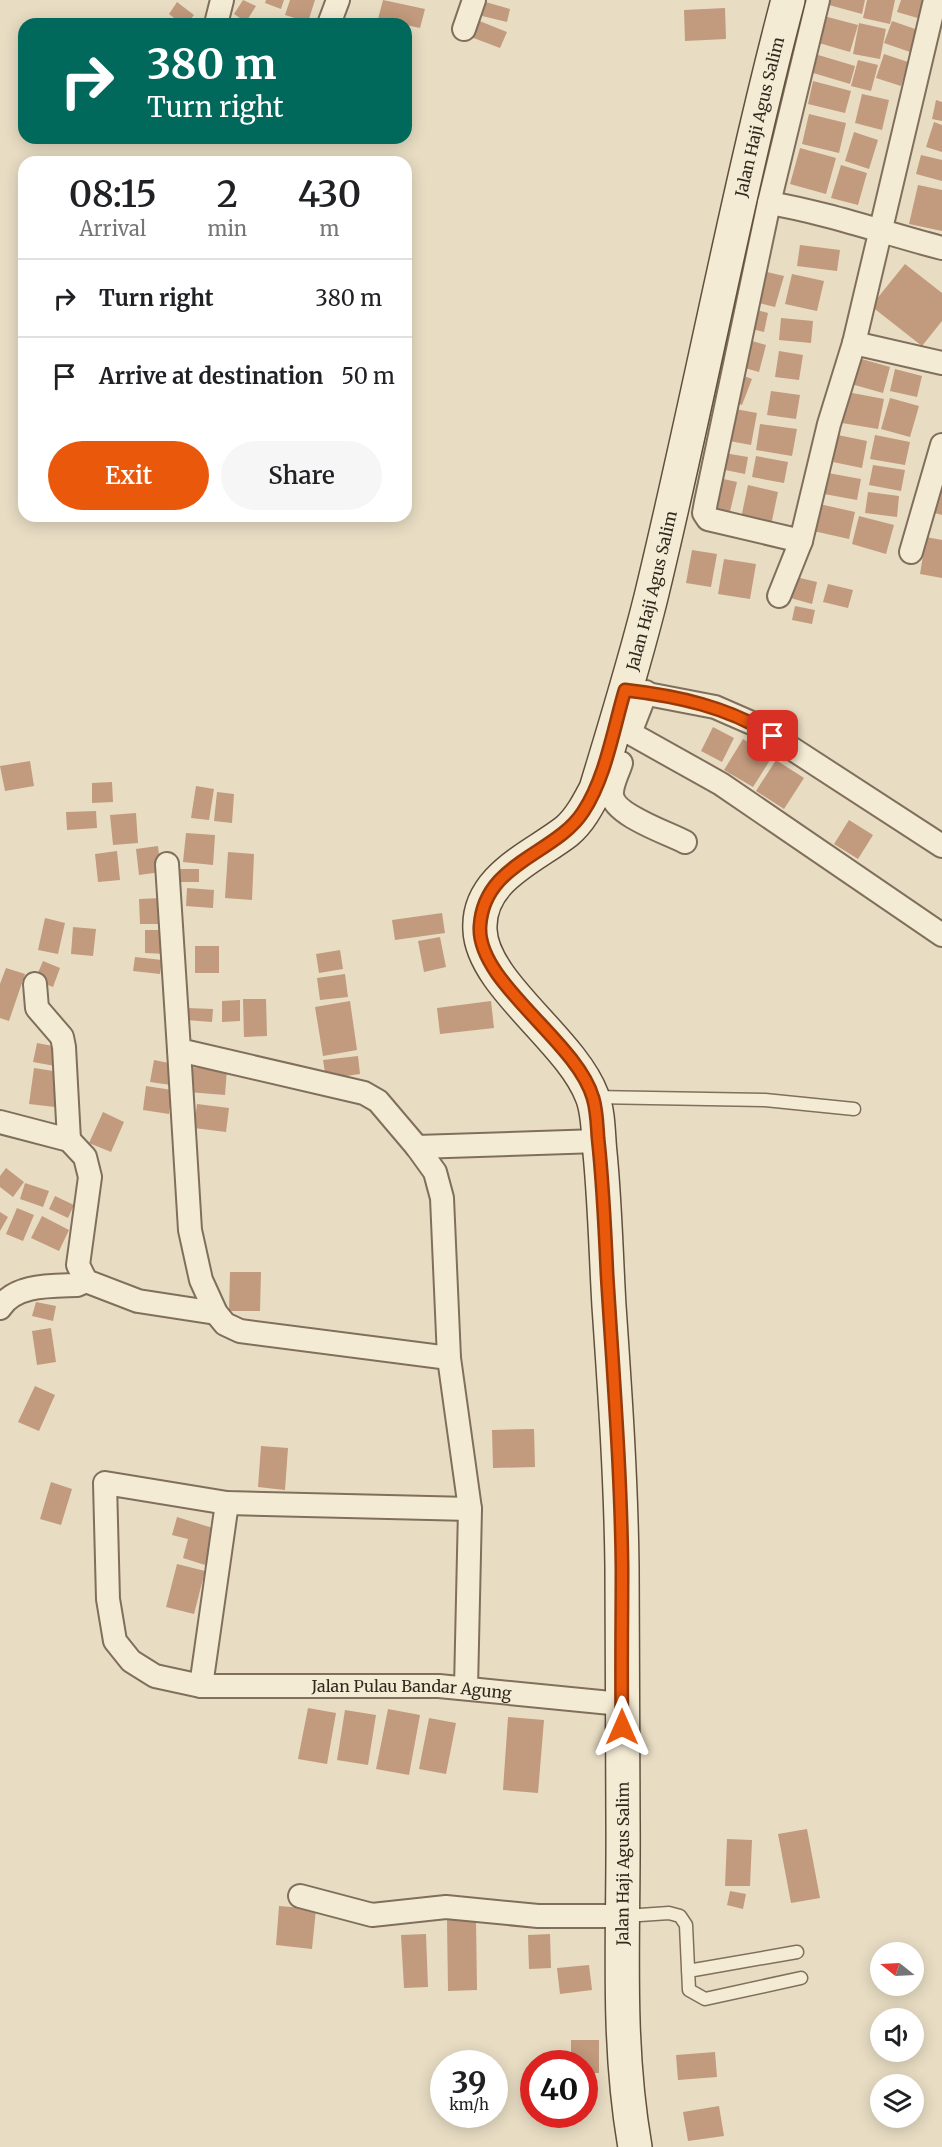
<!DOCTYPE html>
<html lang="en">
<head>
<meta charset="utf-8">
<style>
	body { margin:0; font-family:Merriweather,serif; background:#f6f6f6; color:#202124; height:100vh; display:flex; flex-direction:column; font-size:22px; white-space:nowrap }
	* { box-sizing:border-box; margin:0 }
	p { font-size:20px; color:#757577 }
	.icon { flex:none; width:33px; height:33px; fill:none; stroke:currentColor; stroke-width:2; stroke-linecap:round; stroke-linejoin:round }
	.map { position:relative; flex:1; overflow:hidden }
	.side { position:absolute; left:18px; top:156px; width:394px; height:366px; display:flex; flex-direction:column; background:#fff; border-radius:18px; box-shadow:0 3px 15px #0003 }
	.side>* { flex:none }
	.guide { position:absolute; left:18px; top:18px; width:394px; height:126px; border-radius:18px; box-shadow:0 3px 15px #0003; background:#00695c; color:#fff; overflow:hidden }
	.needle { width:39px; rotate:288deg }
	.buttons { position:absolute; left:870px; top:1942px; display:grid; gap:12px }
	.buttons a { display:grid; place-items:center; width:54px; height:54px; border-radius:50%; background:#fff; box-shadow:0 3px 15px #0003; font-size:30px }
	.speed { position:absolute; left:430px; top:2050px; display:flex; gap:12px; font-size:30px; font-weight:700; text-align:center }
	.speed>* { display:grid; place-content:center; width:78px; height:78px; border-radius:50%; background:#fff; box-shadow:0 3px 15px #0003; line-height:1 }
	.speed small { font-size:15px; font-weight:400 }
	.speed .limit { border:9px solid #d22; background:#fff; color:#111 }
	.pin { position:absolute; display:grid; place-items:center; width:51px; height:51px; color:#fff; margin:-26px; border-radius:12px; box-shadow:0 3px 9px #0006 }
	.me { position:absolute; width:66px; margin:-33px; rotate:0deg; stroke-linejoin:round; filter:drop-shadow(0 0 4px #0008) }
	.turn { display:flex; align-items:center; gap:21px; height:126px; padding:0 30px; font-size:27px }
	.turn .icon { width:78px; height:78px; stroke-width:2.5 }
	.turn b { display:block; font-size:42px; line-height:51px }
	.eta { display:flex; justify-content:space-evenly; align-items:center; height:102px; text-align:center }
	.eta b { font-size:36px; font-weight:600; line-height:42px }
	.cta { display:flex; gap:12px; margin-top:auto; padding:12px 30px }
	.cta a { flex:1; height:69px; border-radius:36px; background:#ea580c; color:#fff; font-size:24px; font-weight:600; line-height:69px; text-align:center }
	.cta a+a { background:#f6f6f6; color:#202124 }
	ul { padding:0; list-style:none }
	li { display:flex; align-items:center; gap:18px; height:78px; padding:0 30px; border-top:2px solid #e0e0e0 }
	li div { flex:1 }
	li b { display:block; font-size:22px }
	li em { font-style:normal }
	.map>svg:first-child { display:block }
	.building { fill:#c29a7d }
	.lines { fill:none; stroke-linecap:round; stroke-linejoin:round }
	.lane-casing { stroke:#806f5c; stroke-width:15 }
	.street-casing { stroke:#806f5c; stroke-width:26 }
	.secondary-casing { stroke:#62503f; stroke-width:36 }
	.lane { stroke:#f4ebd5; stroke-width:12 }
	.street { stroke:#f4ebd5; stroke-width:22 }
	.secondary { stroke:#f4ebd5; stroke-width:33 }
	.route-casing { stroke:#983908; stroke-width:15 }
	.route { stroke:#ea580c; stroke-width:10 }
	.labels { text-anchor:middle; dominant-baseline:central; stroke-width:6; stroke-linejoin:round; paint-order:stroke }
	.street-label { font-size:16px; fill:#32281e; stroke:#f0e7d2 }
</style>
</head>
<body>
<div class="map">
<svg width="942" height="2147" viewBox="0 0 942 2147">
	<rect width="100%" height="100%" fill="#e8ddc3"/>
	<path class="building" d="M243,0l13,6 -10,16 -12,-8z
		M266,0h18l-3,9 -16,-6z
		M290,0h25l-7,22 -23,-7z
		M383,0l42,9 -5,19 -42,-9z
		M830,0h35l-3,14 -33,-9z
		M867,0h28l-5,24 -27,-6z
		M901,0h26l-6,19 -24,-7z
		M482,1l28,8 -3,13 -29,-7z
		M177,2l17,13 -7,9h-5l-13,-10z
		M725,8l1,31 -41,2 -1,-31z
		M820,15l38,10 -8,27 -38,-11z
		M477,20l30,12 -7,16 -29,-11z
		M892,21l29,10 -8,22 -29,-10z
		M859,23l27,6 -6,30 -27,-5z
		M815,54l40,12 -5,18 -40,-12z
		M884,54l24,8 -7,24 -25,-8z
		M858,60l20,5 -7,26 -20,-5z
		M813,81l38,10 -6,22 -37,-9z
		M862,94l27,6 -7,30 -27,-7z
		M936,100l6,2v19l-10,-2z
		M809,114l37,9 -7,30 -37,-9z
		M934,122l8,3v27l-16,-5z
		M854,132l24,8 -9,29 -24,-8z
		M800,148l36,10 -10,36 -36,-10z
		M921,155l21,5v21l-26,-7z
		M841,165l26,8 -9,32 -27,-7z
		M918,185l24,5v41l-33,-7z
		M800,245l40,5 -3,21 -40,-5z
		M905,264l37,29v28l-20,25 -51,-40z
		M767,272l17,4 -9,31 -16,-4z
		M792,274l32,7 -7,30 -32,-7z
		M757,310l11,3 -4,19 -12,-3z
		M781,318l32,3 -2,22 -32,-3z
		M749,340l17,5 -7,27 -18,-5z
		M779,351l24,4 -4,25 -24,-3z
		M858,358l32,9 -7,26 -32,-9z
		M895,369l27,7 -5,21 -27,-6z
		M739,374l13,5 -10,26 -12,-4z
		M771,391l29,4 -4,24 -29,-4z
		M847,392l37,7 -6,30 -36,-6z
		M890,398l29,8 -9,31 -29,-8z
		M730,408l27,5 -6,32 -27,-5z
		M760,424l37,5 -5,27 -36,-6z
		M838,435l29,6 -5,27 -29,-6z
		M875,435l35,7 -5,23 -35,-6z
		M718,452l30,5 -3,17 -30,-6z
		M756,456l32,6 -4,21 -32,-6z
		M873,465l32,5 -4,21 -32,-6z
		M828,473l33,6 -4,21 -33,-6z
		M719,478l18,4 -8,34 -18,-4z
		M942,484v31l-11,-3z
		M748,485l30,7 -8,38 -30,-7z
		M868,492l31,4 -2,21 -32,-4z
		M815,503l40,9 -6,27 -40,-9z
		M859,516l35,9 -8,29 -34,-10z
		M926,537l16,3v38l-22,-4z
		M692,550l25,4 -6,33 -25,-4z
		M724,559l32,5 -6,35 -32,-5z
		M792,576l25,6 -5,22 -25,-7z
		M828,584l25,6 -5,18 -25,-6z
		M795,606l20,4 -3,14 -20,-4z
		M713,727l21,11 -12,24 -21,-11z
		M743,739l29,18 -19,30 -29,-17z
		M776,760l28,18 -20,31 -28,-18z
		M30,761l4,25 -29,5 -5,-25z
		M112,782l1,20 -21,1v-20z
		M196,786l18,3 -5,31 -18,-2z
		M217,792l17,2 -2,29 -18,-2z
		M96,811l1,17 -30,2 -1,-18z
		M136,813l2,30 -25,2 -3,-30z
		M849,820l24,15 -15,24 -24,-15z
		M186,833l29,2 -2,30 -30,-3z
		M158,846l3,26 -22,3 -3,-26z
		M117,851l3,29 -22,2 -3,-28z
		M228,852l26,2 -2,46 -27,-2z
		M179,869h20v13h-20z
		M187,888l27,2 -1,18 -27,-2z
		M162,898l1,26h-23l-1,-25z
		M442,913l3,20 -50,7 -3,-20z
		M45,918l20,5 -7,31 -20,-4z
		M73,927l23,2 -3,27 -22,-2z
		M145,930h23l-1,24 -22,-1z
		M440,937l6,30 -22,5 -6,-31z
		M195,946h24v27h-24z
		M340,950l3,19 -24,4 -3,-19z
		M135,957l27,3 -2,14 -27,-3z
		M43,961l17,7 -7,19 -18,-7z
		M6,968l19,6 -16,47 -9,-3v-34z
		M345,974l3,23 -28,3 -3,-22z
		M243,999h23l1,37 -23,1z
		M240,1000v21l-18,1v-21z
		M350,1001l7,49 -34,6 -8,-49z
		M491,1001l3,27 -54,6 -3,-26z
		M187,1008l26,1 -1,13 -26,-2z
		M37,1043l21,4 -3,19 -22,-4z
		M358,1056l2,18 -34,5 -3,-19z
		M154,1060l20,4 -3,21 -21,-3z
		M189,1067l38,2 -2,26 -37,-3z
		M34,1068l26,4 -5,35 -26,-3z
		M146,1086l26,4 -3,24 -26,-4z
		M197,1104l32,4 -3,24 -32,-4z
		M103,1112l21,10 -13,30 -22,-9z
		M6,1168l18,14 -11,15 -13,-10v-11z
		M25,1183l24,8 -6,16 -23,-8z
		M55,1196l19,9 -6,13 -19,-9z
		M17,1208l17,7 -11,26 -17,-7z
		M0,1212l8,5 -8,14z
		M42,1216l27,14 -10,21 -28,-13z
		M230,1272h31l-1,39h-31z
		M36,1302l20,4 -3,15 -21,-5z
		M51,1328l5,34 -19,3 -5,-34z
		M35,1386l20,9 -16,36 -21,-9z
		M534,1429l1,38 -42,1 -1,-38z
		M261,1446l27,2 -3,42 -27,-3z
		M51,1482l21,7 -11,36 -21,-6z
		M177,1517l39,12 -11,36 -22,-7 5,-19 -16,-4z
		M177,1564l28,7 -11,43 -28,-7z
		M308,1708l28,5 -9,51 -29,-5z
		M388,1709l32,6 -11,60 -33,-6z
		M345,1710l31,5 -8,50 -31,-5z
		M508,1717l36,3 -6,73 -35,-3z
		M429,1718l27,5 -10,51 -27,-5z
		M807,1829l13,69 -29,5 -13,-69z
		M727,1839l25,1 -2,46h-25z
		M730,1891l16,3 -3,15 -16,-4z
		M279,1906l37,3 -4,40 -36,-4z
		M476,1919l1,71 -29,1 -1,-71z
		M426,1934l2,53 -24,1 -3,-53z
		M550,1934l1,34 -22,1 -1,-34z
		M589,1965l3,25 -32,4 -3,-26z
		M571,2040h28v33h-14v-9h-14z
		M715,2052l2,25 -39,3 -2,-25z
		M719,2106l5,30 -36,5 -5,-29z"/>
	<g class="lines">
		<g class="lane-casing">
			<path id="lane" d="M594,1097l171,3 89,9
				M625,1916l44,-3 11,3 6,9 3,65 16,9 96,-21
				M688,1971l109,-19"/>
		</g>
		<g class="street-casing">
			<g id="street">
				<path d="M935,0l-81,343 -25,81 -28,117 -93,-22 -4,-6 2,-11 63,-299c59,10 115,30 173,45"/>
				<path d="M216,24l6,-24"/>
				<path d="M329,24l9,-24"/>
				<path d="M464,29l10,-29"/>
				<path d="M769,203l49,-203"/>
				<path d="M854,343l88,20"/>
				<path d="M911,552l31,-107"/>
				<path d="M779,596l22,-55"/>
				<path d="M632,691l83,16 39,17 188,122"/>
				<path d="M646,692l-16,41 91,51 221,151"/>
				<path d="M621,763c-3,10 -10,22 -9,32 2,20 56,38 73,47"/>
				<path d="M167,864l12,186 185,43 14,8 39,46 18,25 7,26 7,160 21,151 -4,179"/>
				<path d="M35,984l2,24 25,29 2,10 5,93"/>
				<path d="M179,1050l11,180 11,50 15,33 9,11 15,7 209,27"/>
				<path d="M0,1122l69,18 16,17 5,20 -12,88 8,16 52,20 78,12"/>
				<path d="M417,1147l181,-6"/>
				<path d="M0,1308c15,-24 51,-22 77,-23l9,-4"/>
				<path id="s1" d="M470,1509l-243,-6 -122,-20 3,116 7,42 16,20 24,15 46,10h238l182,18"/>
				<path d="M201,1686l26,-183"/>
				<path d="M300,1896l72,19 74,-8 92,9h85"/>
			</g>
		</g>
		<g class="secondary-casing">
			<g id="secondary">
				<path id="s2" d="M635,2147c-19,-108 -11,-217 -12,-326 -1,-85 0,-169 -1,-254 -1,-87 -7,-174 -13,-261 -3,-51 -4,-102 -9,-153 -2,-17 -1,-40 -8,-57 -21,-56 -110,-112 -112,-166 -3,-52 54,-73 87,-99 13,-11 21,-27 29,-42 19,-63 39,-127 55,-192 48,-198 85,-399 137,-597"/>
			</g>
		</g>
		<use href="#lane" class="lane"/>
		<use href="#street" class="street"/>
		<use href="#secondary" class="secondary"/>
	</g>
	<g class="lines">
		<g class="route-casing">
			<path id="route" d="M622,1727c-1,-53 0,-106 0,-159 -1,-98 -9,-196 -15,-294 -2,-46 -4,-91 -9,-136 -1,-13 -1,-27 -5,-40 -16,-57 -117,-116 -113,-172 4,-64 75,-71 103,-114 23,-35 30,-82 42,-122 52,6 104,17 148,46"/>
		</g>
		<use href="#route" class="route"/>
	</g>
	<g class="labels">
		<g class="street-label">
			<text stroke="none"><textPath href="#s2" startOffset="2138">Jalan Haji Agus Salim</textPath></text>
			<text stroke="none"><textPath href="#s2" startOffset="1652">Jalan Haji Agus Salim</textPath></text>
			<text stroke="none"><textPath href="#s1" startOffset="837">Jalan Pulau Bandar Agung</textPath></text>
			<text stroke="none"><textPath href="#s2" startOffset="284">Jalan Haji Agus Salim</textPath></text>
		</g>
	</g>
</svg>
<div class="buttons">
<a><svg class="needle" viewBox="-14 -14 28 28"><path d="M0-13l5 13h-10z" fill="#e53935"/><path d="M0 13l5-13h-10z" fill="#757577"/></svg></a>
<a><svg class="icon" aria-label="sound" viewBox="0 0 24 24"><path d="M4 9h4l5-4v14l-5-4H4zM17 9q2 3 0 6"/></svg></a>
<a><svg class="icon" aria-label="layers" viewBox="0 0 24 24"><path d="M12 4l9 5-9 5-9-5zM3 14l9 5 9-5"/></svg></a>
</div>
<div class="speed"><div>39<small>km/h</small></div><div class="limit">40</div></div>
<div class="pin" style="left:773px;top:736px;background:#d93025"><svg class="icon" aria-label="arrive" viewBox="0 0 24 24"><path d="M6 21V4h12l-3 4 3 4H6"/></svg></div>
<svg class="me" style="left:622px;top:1727px" viewBox="-20 -20 40 40"><path d="M0-17L14 15 0 8-14 15z" fill="#ea580c" stroke="#fff" stroke-width="4"/></svg>
<div class="guide">
<div class="turn"><svg class="icon" aria-label="right" viewBox="0 0 24 24"><path d="M7 20v-9h11M14 6l5 5-5 5"/></svg><div><b>380 m</b>Turn right</div></div>
</div>
<section class="side">
<div class="eta">
<div><b>08:15</b><p>Arrival</p></div>
<div><b>2</b><p>min</p></div>
<div><b>430</b><p>m</p></div>
</div>
<ul>
<li><svg class="icon" aria-label="right" viewBox="0 0 24 24"><path d="M7 20v-9h11M14 6l5 5-5 5"/></svg><div><b>Turn right</b></div><em>380 m</em></li>
<li><svg class="icon" aria-label="arrive" viewBox="0 0 24 24"><path d="M6 21V4h12l-3 4 3 4H6"/></svg><div><b>Arrive at destination</b></div><em>50 m</em></li>
</ul>
<div class="cta"><a>Exit</a><a>Share</a></div>
</section>
</div>
</body>
</html>
